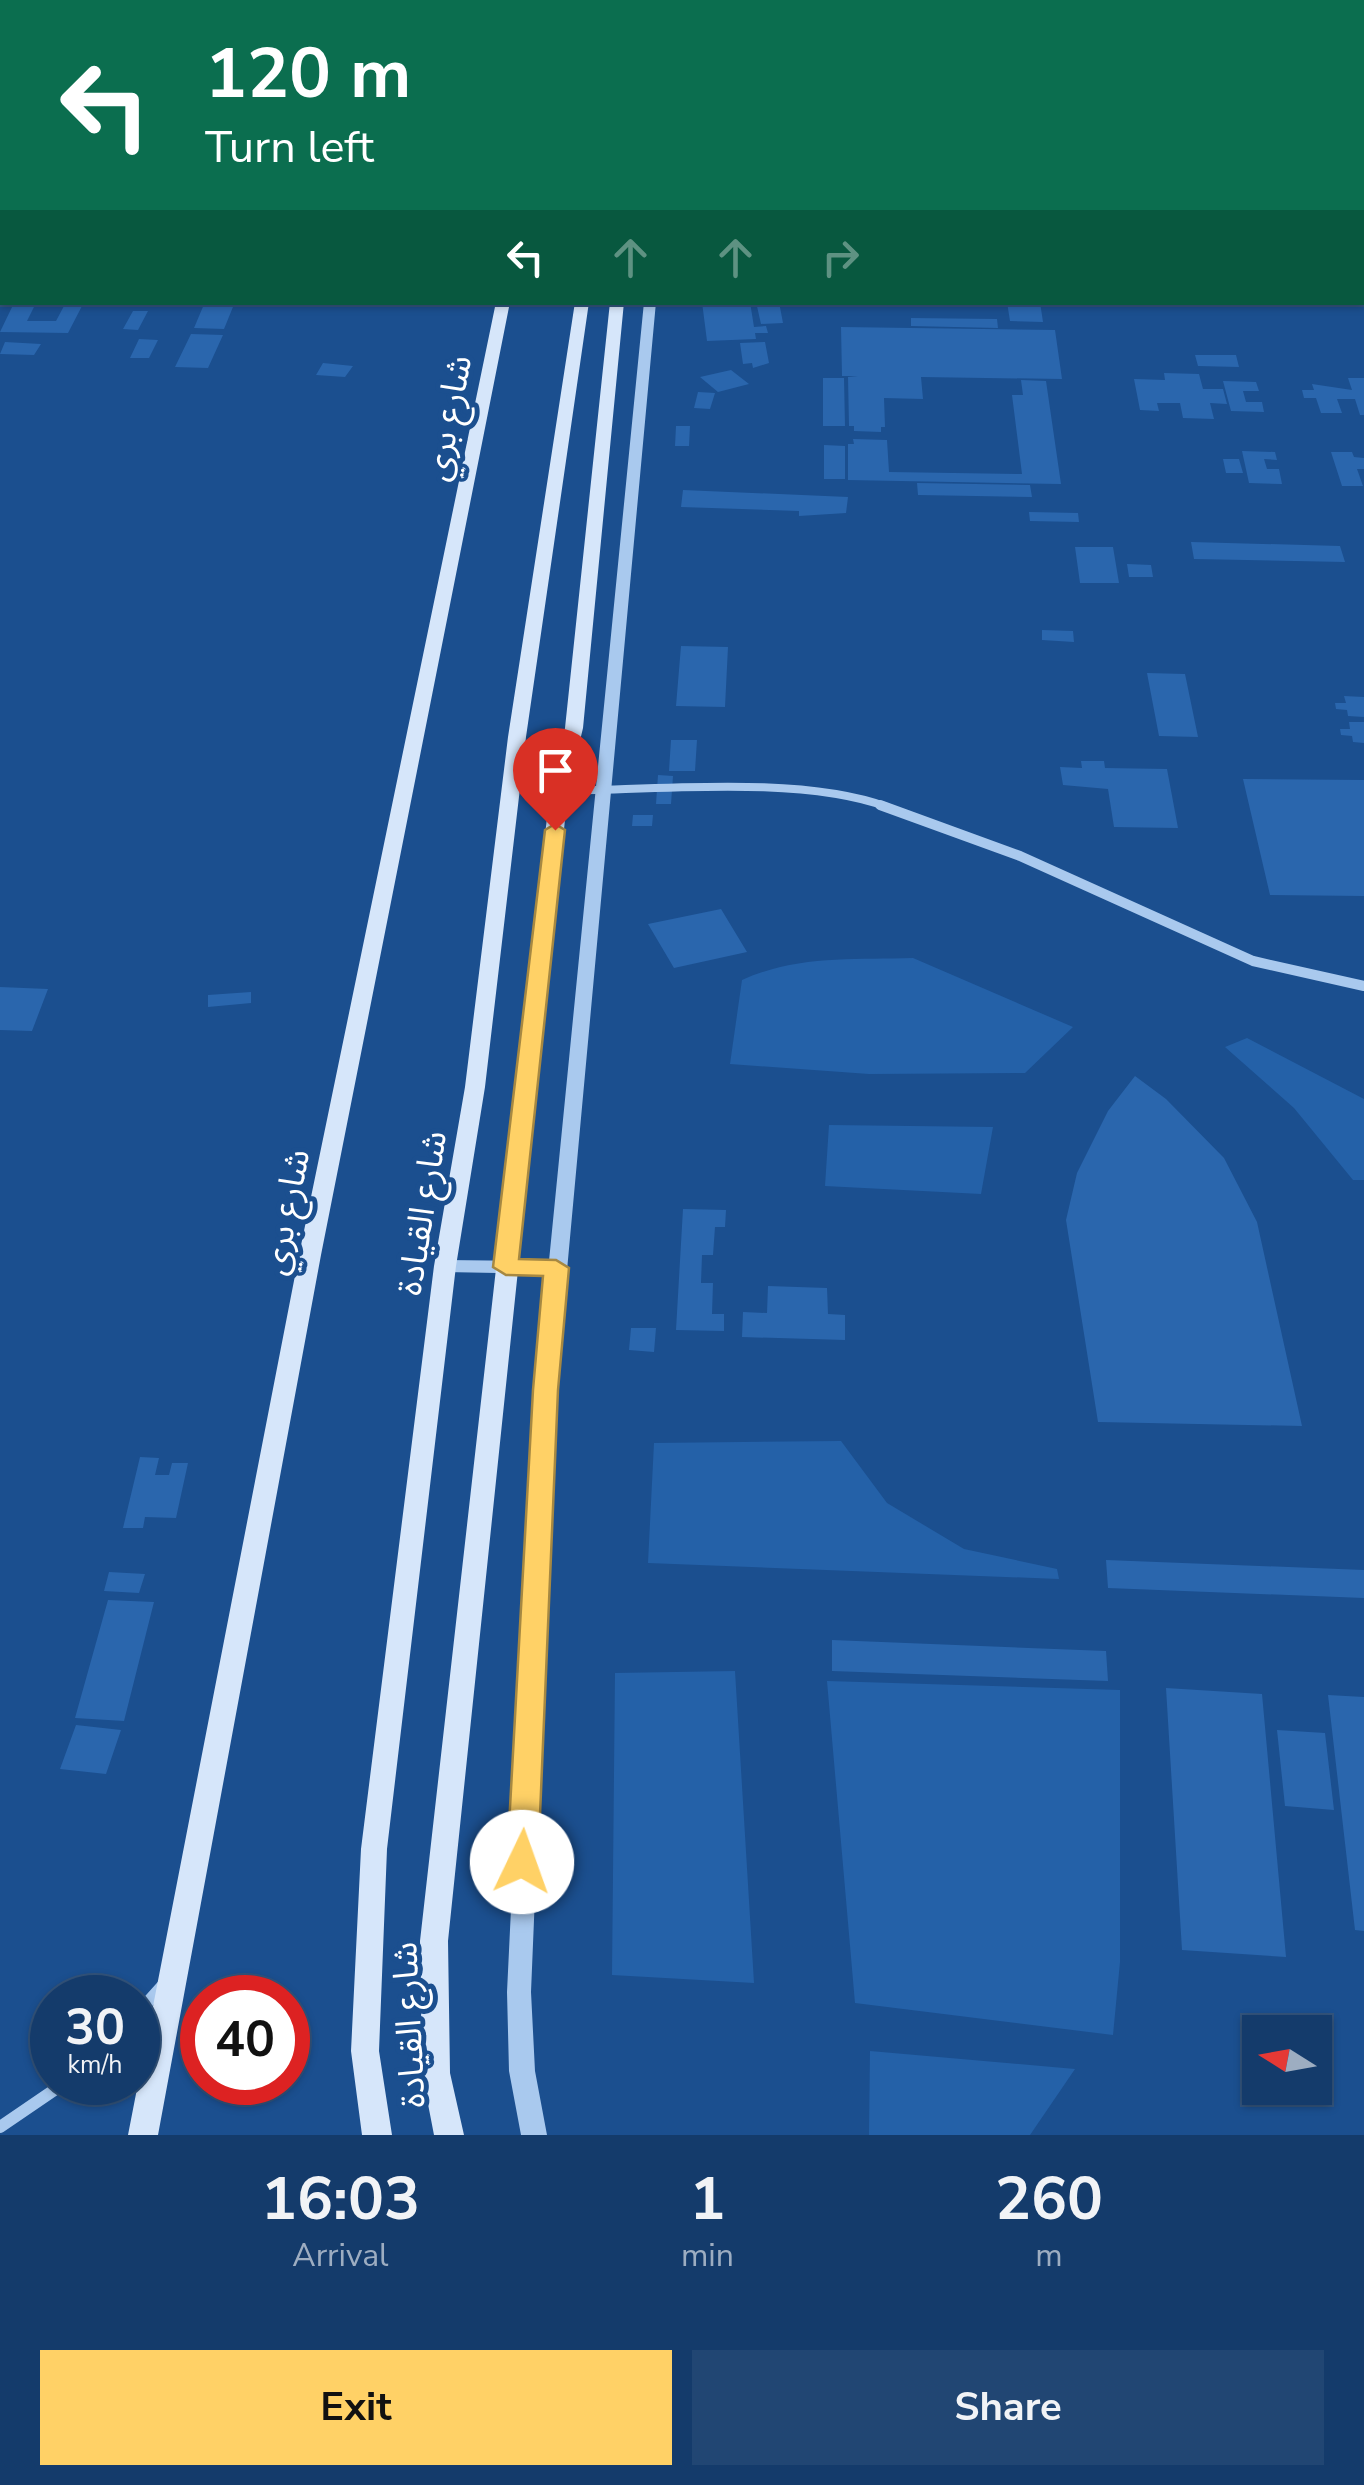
<!DOCTYPE html>
<html lang="en">
<head>
<meta charset="utf-8">
<style>
	body { margin:0; font-family:"Nunito Sans","Noto Sans Arabic",sans-serif; background:#214673; color:#f1f3f6; height:100vh; display:flex; flex-direction:column; font-size:38px; white-space:nowrap }
	* { box-sizing:border-box; margin:0 }
	p { font-size:32px; color:#9dadc1 }
	.icon { flex:none; width:55px; height:55px; fill:none; stroke:currentColor; stroke-width:2; stroke-linecap:round; stroke-linejoin:round }
	.map { position:relative; height:2135px; overflow:hidden }
	.side { display:flex; flex-direction:column; background:#143b6b; flex:1 }
	.side>* { flex:none }
	.top-card { position:absolute; left:0px; top:0px; width:1365px; height:305px; box-shadow:0 2px 8px #0004,0 0 0 2px #33557e; background:#0b6e4f; color:#fff; overflow:hidden }
	.needle { width:65px; rotate:281deg }
	.buttons { position:absolute; left:1242px; top:2015px; display:grid; gap:20px }
	.buttons a { display:grid; place-items:center; width:90px; height:90px; border-radius:0px; background:#143b6b; box-shadow:0 2px 8px #0004,0 0 0 2px #33557e; font-size:50px }
	.speed { position:absolute; left:30px; top:1975px; display:flex; gap:20px; font-size:50px; font-weight:700; text-align:center }
	.speed>* { display:grid; place-content:center; width:130px; height:130px; border-radius:50%; background:#143b6b; box-shadow:0 2px 8px #0004,0 0 0 2px #33557e; line-height:1 }
	.speed small { font-size:25px; font-weight:400 }
	.speed .limit { border:15px solid #d22; background:#fff; color:#111 }
	.pin { position:absolute; display:grid; place-items:center; width:85px; height:85px; color:#fff; margin:-102px -42px; border-radius:50% 50% 50% 0; rotate:-45deg; box-shadow:0 0 10px #0007 }
	.pin .icon { rotate:45deg }
	.me { position:absolute; width:110px; margin:-55px; rotate:3deg; stroke-linejoin:round; filter:drop-shadow(0 0 8px #0008) }
	.turn { display:flex; align-items:center; gap:35px; height:210px; padding:0 40px; font-size:45px }
	.turn .icon { width:130px; height:130px; stroke-width:2.5 }
	.turn b { display:block; font-size:70px; line-height:85px }
	.lanes { display:flex; align-items:center; height:95px; padding:0 40px; background:#0003; justify-content:center; gap:50px; direction:ltr }
	.lanes .off { opacity:.35 }
	.eta { display:flex; justify-content:space-evenly; align-items:center; height:170px; text-align:center }
	.eta b { font-size:60px; font-weight:700; line-height:70px }
	.primary-button { display:flex; gap:20px; margin-top:auto; padding:20px 40px }
	.primary-button a { flex:1; height:115px; border-radius:0px; background:#ffd166; color:#111; font-size:40px; font-weight:700; line-height:115px; text-align:center }
	.primary-button a+a { background:#214673; color:#f1f3f6 }
	.map>svg:first-child { display:block }
	.green { fill:#2461a8 }
	.building { fill:#2a66ad }
	.lines { fill:none; stroke-linecap:round; stroke-linejoin:round }
	.minor-far2 { stroke:#a9c9ee; stroke-width:8 }
	.minor-far1 { stroke:#a9c9ee; stroke-width:10 }
	.minor { stroke:#a9c9ee; stroke-width:12 }
	.tertiary { fill:#a9c9ee; fill-rule:evenodd }
	.secondary { fill:#d6e6fa; fill-rule:evenodd }
	.primary { stroke:#f0f6ff; stroke-width:25 }
	.route { fill:#ffd166; stroke:#a68842; stroke-width:2.5 }
	.labels { text-anchor:middle; dominant-baseline:central; stroke-width:10; stroke-linejoin:round; paint-order:stroke }
	.street-label { font-size:35px; fill:#fff; stroke:#1b4f8f }
</style>
</head>
<body>
<div class="map">
<svg width="1364" height="2135" viewBox="0 0 1364 2135">
	<rect width="100%" height="100%" fill="#1b4f8f"/>
	<path class="green" d="M913,958l160,69 -48,46 -156,1 -139,-10 12,-84c55,-25 111,-20 171,-22z
		M1247,1038l117,61v81h-11l-59,-72 -69,-61z
		M829,1125l164,2 -12,67 -156,-8z
		M841,1441l46,62 77,46 93,20 2,10 -411,-16 6,-120z
		M735,1671l19,312 -142,-8 3,-302z
		M827,1681l293,9v272l-7,73 -258,-32z
		M870,2051l205,18 -45,66h-161z"/>
	<path class="building" d="M205,302h30l-11,27 -30,-1z
		M702,302h48l4,25 12,-1 2,7h-13l1,6 -49,2z
		M756,302h23l4,21 -22,1z
		M1007,302h33l3,20 -33,-1z
		M13,305h22l-8,16h29l8,-15h18l-14,27 -68,-1z
		M133,311h15l-10,19 -15,-1z
		M911,318l86,1 1,9 -87,-2z
		M841,327l214,3 7,49 -141,-2 2,22 -39,-1 1,29h-4v5l-27,-1v-5h-5l-1,-49 10,-1h-16z
		M191,334l32,1 -15,33 -33,-1z
		M139,339l19,1 -9,18h-19z
		M5,342l36,2 -7,11 -34,-1z
		M765,342l4,21 -16,5 -1,-5 -9,1 -3,-21z
		M1195,355h41l3,12 -41,-1z
		M323,363l30,3 -8,11 -29,-2z
		M731,370l18,14 -31,8 -18,-15z
		M1164,373l35,1 4,15h20l4,15 -17,-1 4,16 -31,-1 -3,-15h-23l2,8 -19,-1 -6,-31 31,1z
		M823,378h21l1,48h-22z
		M1348,378h16v37h-4l-5,-16h-18l5,14h-21l-5,-15h-12l-2,-8h12l-2,-6 40,6z
		M1021,380l25,1 15,103 -213,-4v-36h6l-1,-5 34,1 2,32 133,2 -10,-79h11z
		M1223,381l33,1 3,9h-16l3,11h16l2,10 -33,-1z
		M698,392l17,1 -5,16 -16,-1z
		M676,426h14l-1,20h-14z
		M824,445l21,1v33h-21z
		M1242,451l33,1 2,8 -13,-1 3,10h12l3,15 -33,-1z
		M1331,452h21l2,5 10,1v11h-7l6,17h-21z
		M1223,459h16l4,14h-17z
		M917,483l113,2 2,12 -114,-2z
		M683,490l165,7 -2,16 -47,3v-5l-118,-4z
		M1029,512l49,1 1,9 -49,-1z
		M1191,542l149,4 5,16 -151,-3z
		M1075,547h38l6,36h-39z
		M1127,564l24,1 2,12h-24z
		M1042,630l31,1 1,11 -32,-2z
		M681,646l47,1 -3,60 -49,-1z
		M1147,673l38,1 13,63 -39,-1z
		M1344,696l20,1v20l-16,-1 -1,-6 -11,-1 -1,-6h11z
		M1349,722h15v21l-11,-1 -1,-6 -11,-1 -1,-6h10z
		M671,740h26l-2,31h-26z
		M1081,761h23l1,7 62,1 11,59 -64,-1 -6,-38 -45,-4 -3,-18 22,1z
		M658,775l15,1 -2,28h-15z
		M1243,779l121,1v116l-94,-1z
		M633,815h20l-1,11h-20z
		M721,909l26,43 -73,16 -26,-44z
		M0,987l48,2 -16,42 -32,-1z
		M251,992v11l-43,4v-12z
		M1135,1076l31,23 58,59 33,64 45,204 -204,-4 -32,-202 11,-47 31,-62z
		M683,1209l43,1 -1,17h-10l-2,28h-11l-1,28h12l-1,31h12v17l-48,-1z
		M768,1286l59,2 1,26 17,1v25l-103,-3 1,-25 24,1z
		M631,1328h25l-2,24 -25,-2z
		M140,1457l19,1 -4,17h14l3,-12h16l-12,55 -31,-1 -2,11h-20z
		M1106,1560l258,10v28l-256,-10z
		M109,1572l36,2 -6,19 -35,-2z
		M108,1600l46,2 -30,119 -49,-3z
		M832,1640l274,11 2,30 -276,-10z
		M1166,1688l96,6 24,263 -104,-7z
		M1328,1695l36,2v234l-9,-1z
		M76,1725l45,5 -15,44 -46,-5z
		M1277,1730l48,3 9,77 -49,-4z"/>
	<g class="lines">
		<path class="minor-far2" d="M559,791c95,-1 242,-16 328,16"/>
		<path class="minor-far1" d="M880,805l140,51 233,105 111,25"/>
		<path class="minor" d="M138,2013l26,-29
			M0,2127l66,-45"/>
		<path class="tertiary" d="M644,302h12l-100,1088 -25,602 4,79 12,64h-26l-12,-64 -2,-79 29,-602 12,-116 -103,-2 -7,-1 -3,-5 3,-5 7,-1 104,1z"/>
		<path class="secondary" d="M0,0h7l1,2 -8,3z
			M496,302h14l-189,953 -163,880h-30l171,-880z
			M575,302h14l-63,435 -41,350 -29,179 -69,583 -8,202 13,84h-30l-11,-84 10,-202 73,-583 31,-179 43,-350z
			M610,302h14l-41,426 -15,63 -120,1150 2,132 14,62h-30l-12,-62 -2,-132 130,-1150 15,-63z"/>
		<path class="primary" d="M624,2l6,-2"/>
	</g>
	<path class="route" d="M555,824l10,6 -46,429 37,1 13,8 -11,122 -20,472 -5,9 -11,3 -11,-3 -4,-9 26,-472 10,-114 -37,-1 -13,-8 52,-437z"/>
	<g class="labels">
		<g class="street-label">
			<text transform="translate(448 418) rotate(-79)">شارع بري</text>
			<text transform="translate(286 1212) rotate(-79)">شارع بري</text>
			<text transform="translate(422 1213) rotate(-81)">شارع القيادة</text>
			<text transform="translate(409 2025) rotate(-93)">شارع القيادة</text>
		</g>
	</g>
</svg>
<div class="buttons">
<a><svg class="needle" viewBox="-14 -14 28 28"><path d="M0-13l5 13h-10z" fill="#e53935"/><path d="M0 13l5-13h-10z" fill="#9dadc1"/></svg></a>
</div>
<div class="speed"><div>30<small>km/h</small></div><div class="limit">40</div></div>
<div class="pin" style="left:555px;top:830px;background:#d93025"><svg class="icon" aria-label="arrive" viewBox="0 0 24 24"><path d="M6 21V4h12l-3 4 3 4H6"/></svg></div>
<svg class="me" style="left:522px;top:1862px" viewBox="-20 -20 40 40"><circle r="19" fill="#fff"/><path d="M0-13L10 11 0 6-10 11z" fill="#ffd166"/></svg>
<div class="top-card">
<div class="turn"><svg class="icon" aria-label="left" viewBox="0 0 24 24"><path d="M17 20v-9H6M10 6l-5 5 5 5"/></svg><div><b>120 m</b>Turn left</div></div>
<div class="lanes"><svg class="icon" aria-label="left" viewBox="0 0 24 24"><path d="M17 20v-9H6M10 6l-5 5 5 5"/></svg><svg class="icon off" aria-label="ahead" viewBox="0 0 24 24"><path d="M12 20V5M6 11l6-6 6 6"/></svg><svg class="icon off" aria-label="ahead" viewBox="0 0 24 24"><path d="M12 20V5M6 11l6-6 6 6"/></svg><svg class="icon off" aria-label="right" viewBox="0 0 24 24"><path d="M7 20v-9h11M14 6l5 5-5 5"/></svg></div>
</div>
</div>
<section class="side">
<div class="eta">
<div><b>16:03</b><p>Arrival</p></div>
<div><b>1</b><p>min</p></div>
<div><b>260</b><p>m</p></div>
</div>
<div class="primary-button"><a>Exit</a><a>Share</a></div>
</section>
</body>
</html>
